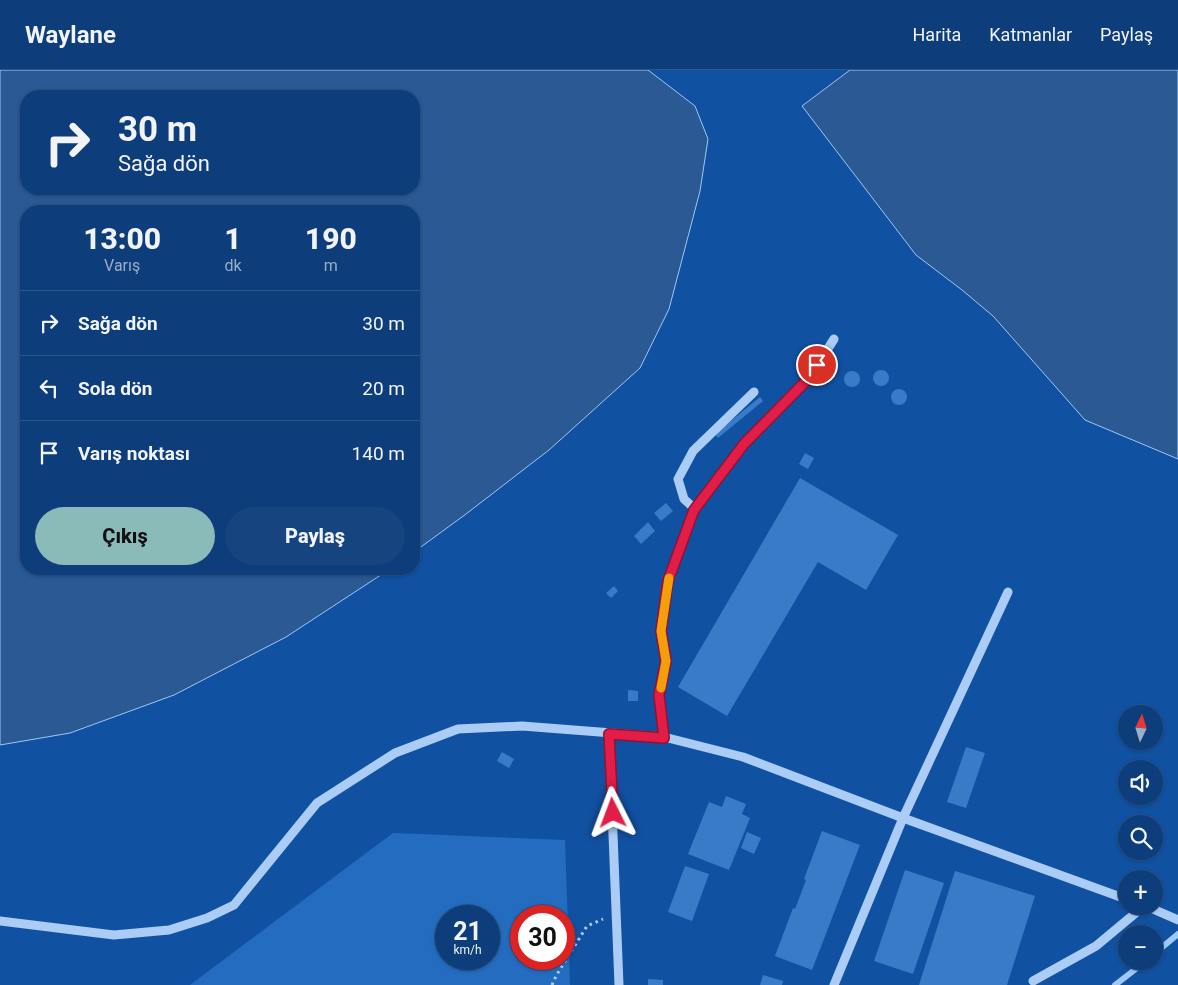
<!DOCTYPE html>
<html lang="tr">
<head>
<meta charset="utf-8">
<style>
	body { margin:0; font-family:Roboto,sans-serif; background:#16447f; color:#f1f3f6; height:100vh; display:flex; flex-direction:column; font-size:19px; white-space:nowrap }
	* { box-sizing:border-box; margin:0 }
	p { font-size:16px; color:#9aaec7 }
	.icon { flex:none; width:28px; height:28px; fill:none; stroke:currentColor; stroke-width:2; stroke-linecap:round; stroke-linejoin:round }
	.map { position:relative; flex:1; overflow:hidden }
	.panel { position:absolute; left:20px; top:135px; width:400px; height:370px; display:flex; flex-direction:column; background:#0d3d7a; border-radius:20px; box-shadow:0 1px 4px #0004,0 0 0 1px #2d568b }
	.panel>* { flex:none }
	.hud { position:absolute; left:20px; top:20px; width:400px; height:105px; border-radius:20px; box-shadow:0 1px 4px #0004,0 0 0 1px #2d568b; background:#0d3d7a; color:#f1f3f6; overflow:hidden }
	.needle { width:32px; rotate:4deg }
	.tools { position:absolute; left:1118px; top:635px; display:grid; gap:10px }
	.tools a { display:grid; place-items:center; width:45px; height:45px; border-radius:50%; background:#0d3d7a; box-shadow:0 1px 4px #0004,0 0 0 1px #2d568b; font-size:25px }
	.speed { position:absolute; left:435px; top:835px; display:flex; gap:10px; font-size:25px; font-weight:700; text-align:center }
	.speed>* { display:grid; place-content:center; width:65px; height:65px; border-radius:50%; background:#0d3d7a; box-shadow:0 1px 4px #0004,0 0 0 1px #2d568b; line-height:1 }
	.speed small { font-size:12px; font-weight:400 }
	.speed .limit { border:8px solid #d22; background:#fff; color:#111 }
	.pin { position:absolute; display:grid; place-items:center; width:42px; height:42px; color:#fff; margin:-21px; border:2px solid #fff; border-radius:50%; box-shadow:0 1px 5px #0007 }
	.me { position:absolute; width:55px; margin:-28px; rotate:357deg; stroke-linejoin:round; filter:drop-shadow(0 0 4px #0008) }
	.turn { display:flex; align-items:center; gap:18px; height:105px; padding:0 15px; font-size:22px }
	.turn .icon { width:65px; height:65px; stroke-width:2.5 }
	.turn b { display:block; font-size:35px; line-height:42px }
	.eta { display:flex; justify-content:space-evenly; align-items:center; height:85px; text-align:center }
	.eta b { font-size:30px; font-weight:800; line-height:35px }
	.primary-button { display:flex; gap:10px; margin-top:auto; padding:10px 15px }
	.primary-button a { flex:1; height:58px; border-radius:30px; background:#8bbbb9; color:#111; font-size:20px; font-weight:800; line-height:58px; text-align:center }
	.primary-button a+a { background:#16447f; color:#f1f3f6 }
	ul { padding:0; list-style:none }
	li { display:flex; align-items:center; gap:15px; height:65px; padding:0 15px; border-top:1px solid #2d568b }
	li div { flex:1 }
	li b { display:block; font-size:19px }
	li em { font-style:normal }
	header { display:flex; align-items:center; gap:30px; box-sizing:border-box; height:70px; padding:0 25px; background:#0d3d7a; border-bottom:1px solid #2d568b }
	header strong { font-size:24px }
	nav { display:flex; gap:28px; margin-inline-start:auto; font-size:18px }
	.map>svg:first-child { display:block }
	.green { fill:#246cc0; fill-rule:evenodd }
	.water { fill:#2a5994; stroke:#9dc8f8; fill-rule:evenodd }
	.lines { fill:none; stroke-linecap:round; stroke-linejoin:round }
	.stream { stroke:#9dc8f8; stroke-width:6 }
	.building { fill:#3a7bc8 }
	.path { stroke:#abcdf5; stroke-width:3; stroke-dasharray:2.5 4; stroke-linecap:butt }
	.minor { stroke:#abcdf5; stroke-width:9 }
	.route-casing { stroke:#92132f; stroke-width:12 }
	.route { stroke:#e11d48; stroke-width:9 }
	.slow { stroke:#f59e0b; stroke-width:9 }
</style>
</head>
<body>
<header>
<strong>Waylane</strong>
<nav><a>Harita</a><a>Katmanlar</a><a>Paylaş</a></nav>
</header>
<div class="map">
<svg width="1178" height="915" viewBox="0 0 1178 915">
	<rect width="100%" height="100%" fill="#1151a2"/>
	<path class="green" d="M393,763l172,7 5,145h-380zM446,846h43v43h-43zM564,846v43h-43v-43z"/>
	<path class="water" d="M0,0h648l47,36 13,33 -8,52 -31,118 -29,59 -91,82 -83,64 -52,38v-341h-388v358h364l-104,68 -112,58 -104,38 -70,12zM26,26h388v93h-388z
		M850,0h328v389l-93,-39 -92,-104 -31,-26 -46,-35 -114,-149z"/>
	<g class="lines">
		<path class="stream" d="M1154,884l24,-20
			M1115,915l31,-24"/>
	</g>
	<path class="building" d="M873 308a8 8 0 1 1 16 0a8 8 0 1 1-16 0Z
		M844 309a8 8 0 1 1 16 0a8 8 0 1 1-16 0Z
		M891 327a8 8 0 1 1 16 0a8 8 0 1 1-16 0Z
		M760,327l3,4 -45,37 -3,-4z
		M805,383l9,5 -6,11 -9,-5z
		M800,408l98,57 -32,55 -48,-28 -91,154 -49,-29z
		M666,433l7,8 -12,10 -7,-8z
		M648,452l7,9 -14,13 -7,-8z
		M614,516l4,5 -7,7 -5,-5z
		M628,620l10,1v10h-10z
		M966,677l19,6 -19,55 -19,-6z
		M502,682l12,7 -5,9 -12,-7z
		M726,726l20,8 -4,10 8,4 -21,52 -41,-16 21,-52 13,5z
		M822,761l38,14 -48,125 -37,-14 18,-48 2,1 11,-29 -2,-1z
		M747,762l14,6 -7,16 -13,-6z
		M685,796l24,8 -17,47 -24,-9z
		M905,800l39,13 -31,91 -39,-13z
		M955,801l80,25 -28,89h-88z
		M763,905l20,6 -1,4h-22z
		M648,909l15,1v5h-15z"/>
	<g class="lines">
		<path class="path" d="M552,915l4,-9 31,-50 16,-7"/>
		<path class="minor" d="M695,439l-11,-10 -6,-20 15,-28 61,-59
			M609,664l10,251
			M664,667l-5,-42 7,-34 -5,-30 7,-50 27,-72 49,-65 65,-65 25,-40
			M1146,836l32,14
			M0,851l114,14 55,-5 38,-12 27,-13 83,-102 78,-50 63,-24 64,-3 142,11 79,20 160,61 223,81
			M1033,911l63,-35 48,-40
			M834,915l69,-167 105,-226"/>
	</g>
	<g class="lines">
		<g class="route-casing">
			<path id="route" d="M613,743l-4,-79 55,4 -5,-43 7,-34 -5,-30 7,-50 26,-71 50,-66 65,-66 8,-13"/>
		</g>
		<use href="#route" class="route"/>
		<path class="slow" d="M661,618l5,-27 -5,-30 8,-53"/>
	</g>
</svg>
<div class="tools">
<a><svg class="needle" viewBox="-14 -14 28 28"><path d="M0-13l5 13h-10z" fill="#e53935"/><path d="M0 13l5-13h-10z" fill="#9aaec7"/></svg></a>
<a><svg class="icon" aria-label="sound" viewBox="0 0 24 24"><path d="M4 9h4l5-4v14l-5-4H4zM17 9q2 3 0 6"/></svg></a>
<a><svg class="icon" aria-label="search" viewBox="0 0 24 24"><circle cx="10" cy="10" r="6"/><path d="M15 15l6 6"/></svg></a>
<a>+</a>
<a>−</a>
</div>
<div class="speed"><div>21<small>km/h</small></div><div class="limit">30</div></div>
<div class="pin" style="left:817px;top:295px;background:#d93025"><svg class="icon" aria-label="arrive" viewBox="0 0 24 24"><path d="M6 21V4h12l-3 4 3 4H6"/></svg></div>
<svg class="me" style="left:613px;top:743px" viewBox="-20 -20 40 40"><path d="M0-17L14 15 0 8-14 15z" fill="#e11d48" stroke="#fff" stroke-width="4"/></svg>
<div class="hud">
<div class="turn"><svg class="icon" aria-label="right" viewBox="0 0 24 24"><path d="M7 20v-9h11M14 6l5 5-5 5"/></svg><div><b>30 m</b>Sağa dön</div></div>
</div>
<section class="panel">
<div class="eta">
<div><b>13:00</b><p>Varış</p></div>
<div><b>1</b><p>dk</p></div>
<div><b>190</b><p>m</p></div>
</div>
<ul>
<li><svg class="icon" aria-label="right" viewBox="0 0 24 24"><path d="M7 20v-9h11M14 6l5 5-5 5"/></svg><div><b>Sağa dön</b></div><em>30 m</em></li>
<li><svg class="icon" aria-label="left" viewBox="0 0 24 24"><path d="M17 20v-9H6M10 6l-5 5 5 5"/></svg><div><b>Sola dön</b></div><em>20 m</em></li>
<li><svg class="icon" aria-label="arrive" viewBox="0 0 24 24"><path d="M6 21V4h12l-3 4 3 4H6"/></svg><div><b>Varış noktası</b></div><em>140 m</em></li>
</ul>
<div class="primary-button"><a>Çıkış</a><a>Paylaş</a></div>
</section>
</div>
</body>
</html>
